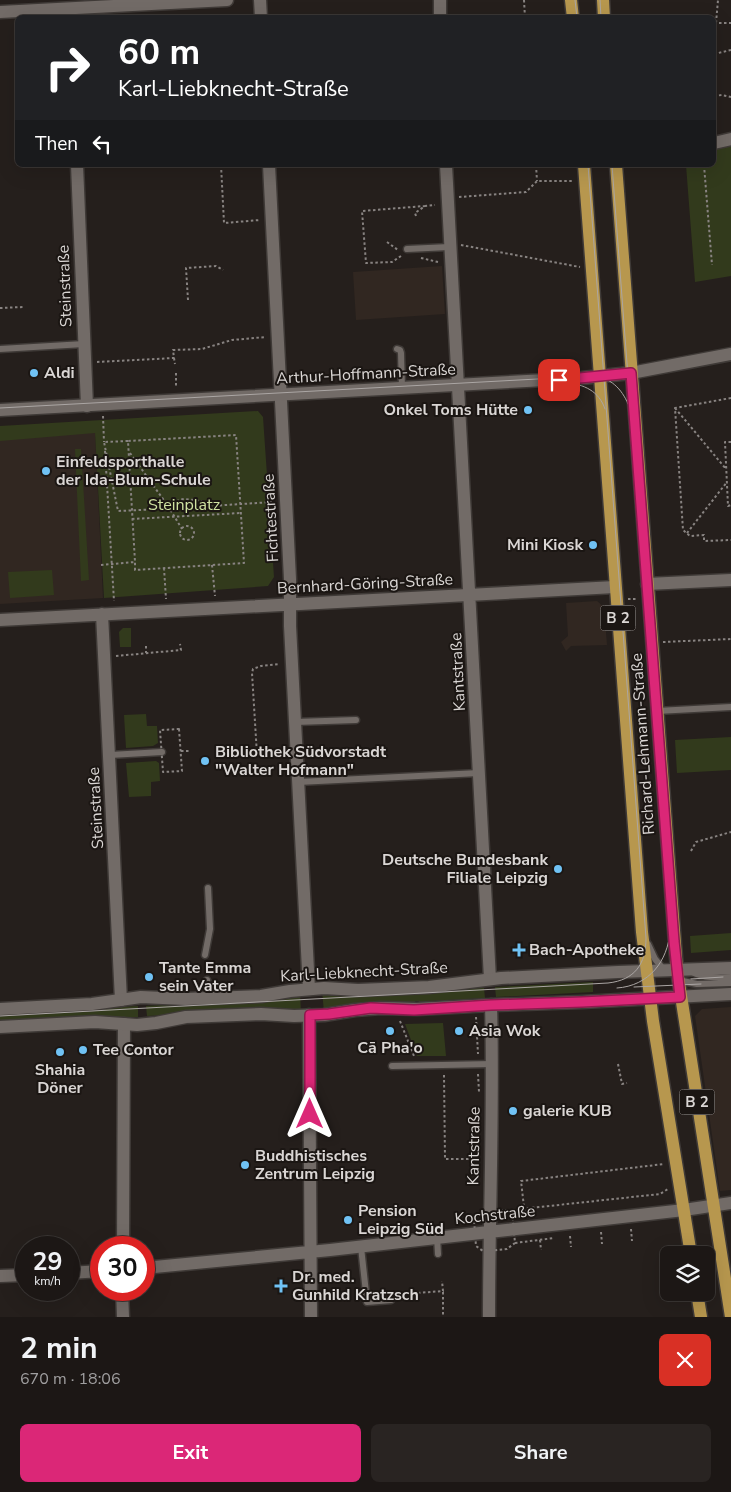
<!DOCTYPE html>
<html lang="en">
<head>
<meta charset="utf-8">
<style>
	body { margin:0; font-family:"Nunito Sans",sans-serif; background:#292422; color:#f1f3f6; height:100vh; display:flex; flex-direction:column; font-size:19px; white-space:nowrap }
	* { box-sizing:border-box; margin:0 }
	p { font-size:16px; color:#a09fa0 }
	.icon { flex:none; width:28px; height:28px; fill:none; stroke:currentColor; stroke-width:2; stroke-linecap:round; stroke-linejoin:round }
	.map { position:relative; height:1317px; overflow:hidden }
	.drawer { display:flex; flex-direction:column; background:#1c1715; flex:1 }
	.drawer>* { flex:none }
	.banner { position:absolute; left:15px; top:15px; width:701px; height:152px; border-radius:8px; box-shadow:0 5px 20px #0002,0 0 0 1px #3a3634; background:#202124; color:#fff; overflow:hidden }
	.fabs { position:absolute; left:660px; top:1246px; display:grid; gap:10px }
	.fabs a { display:grid; place-items:center; width:55px; height:55px; border-radius:8px; background:#1c1715; box-shadow:0 5px 20px #0002,0 0 0 1px #3a3634; font-size:25px }
	.speed { position:absolute; left:15px; top:1236px; display:flex; gap:10px; font-size:25px; font-weight:700; text-align:center }
	.speed>* { display:grid; place-content:center; width:65px; height:65px; border-radius:50%; background:#1c1715; box-shadow:0 5px 20px #0002,0 0 0 1px #3a3634; line-height:1 }
	.speed small { font-size:12px; font-weight:400 }
	.speed .limit { border:8px solid #d22; background:#fff; color:#111 }
	.pin { position:absolute; display:grid; place-items:center; width:42px; height:42px; color:#fff; margin:-21px; border-radius:10px; box-shadow:0 2px 8px #0006 }
	.me { position:absolute; width:55px; margin:-28px; rotate:0deg; stroke-linejoin:round; filter:drop-shadow(0 0 4px #0008) }
	.turn { display:flex; align-items:center; gap:18px; height:105px; padding:0 20px; font-size:22px }
	.turn .icon { width:65px; height:65px; stroke-width:2.5 }
	.turn b { display:block; font-size:35px; line-height:42px }
	.then { display:flex; align-items:center; height:48px; padding:0 20px; background:#0003; gap:10px; font-size:19px }
	.round { display:grid; place-items:center; flex:none; width:52px; height:52px; border-radius:8px; background:#292422 }
	.summary { display:flex; align-items:center; justify-content:space-between; height:85px; padding:0 20px }
	h1 { font-size:30px; font-weight:700; line-height:38px }
	.cta { display:flex; gap:10px; margin-top:auto; padding:10px 20px }
	.cta a { flex:1; height:58px; border-radius:8px; background:#db2777; color:#fff; font-size:20px; font-weight:700; line-height:58px; text-align:center }
	.cta a+a { background:#292422; color:#f1f3f6 }
	.map>svg:first-child { display:block }
	.built { fill:#312721 }
	.green { fill:#323a1c }
	.lines { fill:none; stroke-linecap:round; stroke-linejoin:round }
	.service-casing { stroke:#3f3a37; stroke-width:9 }
	.minor-casing { stroke:#3f3a37; stroke-width:15 }
	.tertiary-casing { stroke:#3f3a37; stroke-width:15 }
	.secondary-casing { stroke:#3f3a37; stroke-width:15 }
	.primary-casing { stroke:#3f3a37; stroke-width:15 }
	.path { stroke:#888381; stroke-width:2; stroke-dasharray:2.5 2.5; stroke-linecap:butt }
	.service { stroke:#726b67; stroke-width:6 }
	.minor { stroke:#726b67; stroke-width:12 }
	.tertiary { stroke:#726b67; stroke-width:12 }
	.secondary { stroke:#726b67; stroke-width:12 }
	.primary { stroke:#b7974e; stroke-width:12 }
	.tram { stroke:#aba6a4; stroke-width:1 }
	.route-casing { stroke:#8e194d; stroke-width:12 }
	.route { stroke:#db2777; stroke-width:9 }
	.poi-dot { fill:#70c2f4; stroke:#1b1613; stroke-width:2 }
	.labels { text-anchor:middle; dominant-baseline:central; stroke-width:4; stroke-linejoin:round; paint-order:stroke }
	.shield { fill:#1b1613; stroke:#a19c9a; stroke-width:1 }
	.shield-label { font-size:15px; font-weight:bold; fill:#dad6d4 }
	.street-label { font-size:16px; fill:#dad6d4; stroke:#1b1613 }
	.poi-label { font-size:16px; font-weight:bold; fill:#dad6d4; stroke:#1b1613; text-anchor:start }
	.park-label { font-size:16px; fill:#d0e2a2; stroke:#1b1613 }
</style>
</head>
<body>
<div class="map">
<svg width="731" height="1317" viewBox="0 0 731 1317">
	<rect width="100%" height="100%" fill="#251f1c"/>
	<path class="built" d="M442,266l3,48 -89,6 -3,-48z
		M95,432l8,166 -103,6v-164z
		M597,601l7,6 3,38 -36,1 -5,5 -5,-9 7,-6 -2,-33z
		M731,1007v183l-11,1 -25,-175 7,-7z"/>
	<path class="green" d="M731,143v133l-36,6 -9,-117h28v-18z
		M258,411l5,6 11,160 -6,9 -164,12 -9,-165 -95,8v-15z
		M81,449l8,131 -8,1 -6,-132z
		M52,570l2,25 -44,3 -2,-26z
		M123,628h8v19h-11l-1,-15z
		M146,714l1,12h10l1,17 -5,3 -27,2 -2,-33z
		M731,737v33l-54,3 -2,-33z
		M156,761l3,2 1,18 -9,1v14l-22,1 -3,-34z
		M731,933v17l-40,3 -1,-17z
		M593,982v10l-97,5 -1,-10z
		M484,988l1,10 -56,3v3h-10v-3h-4v3l-91,8 -2,-21z
		M300,992l1,21 -30,-3 -124,6 -1,-10 79,-5z
		M138,1006v11l-138,8v-12z
		M443,1023l3,33h-29l-12,-32z"/>
	<g class="lines">
		<g class="service-casing">
			<path id="service" d="M407,249l42,-2
				M0,349l84,-5
				M397,349l3,1 1,3 1,35
				M657,711l74,-4
				M295,722l61,-2
				M110,755l52,-3
				M298,782l181,-9
				M648,944l7,15 9,11
				M205,955l5,-26 -2,-41
				M692,972c12,6 25,6 39,5
				M207,980l1,18
				M678,980l19,4 34,-1
				M392,1066l100,-2
				M437,1237l1,17
				M361,1247l6,55 24,-2"/>
		</g>
		<g class="minor-casing">
			<path id="minor" d="M260,0l1,18
				M440,0v18
				M0,12l227,-12
				M714,143l17,-4
				M77,165l10,241
				M269,165l21,414v47l19,363
				M446,165l44,814
				M102,614l19,386
				M0,620l615,-33
				M309,1015l2,302
				M123,1248l1,-224
				M144,1268l186,-18 354,-40 47,-7
				M69,1273l32,-2
				M0,1276l26,-1
				M122,1290l1,27
				M489,1317c0,-104 5,-208 2,-312"/>
		</g>
		<g class="tertiary-casing">
			<path id="tertiary" d="M0,410l582,-32 49,-5 100,-19
				M647,584l84,-4"/>
		</g>
		<g class="secondary-casing">
			<path id="secondary" d="M0,1009l92,-5 49,-7 44,2 76,-3 29,-5 34,-3 34,2 25,-1 46,-2 72,-9 117,-6 113,-4
				M0,1027l95,-5 42,3 19,-2 30,-6 75,-3 33,2 30,-1 31,-5 26,-2 36,1 74,-4 91,-3 149,-8"/>
		</g>
		<g class="primary-casing">
			<path id="primary" d="M571,0l2,18
				M603,0l1,18
				M584,165l58,767 11,89 38,234
				M616,165l61,805 54,347
				M697,1292l4,25"/>
		</g>
		<path class="path" d="M524,0l1,18
			M714,23h17
			M716,23l2,-23
			M714,54l17,-4
			M714,96l8,-1 9,2
			M221,165l3,58 36,-3
			M536,165l1,16
			M704,165l8,100
			M459,197l67,-5 11,-11h35
			M416,216l-1,-3 10,-7 10,-1
			M387,242l11,8
			M461,245l119,22
			M401,256l-9,6 -26,1 -4,-52 63,-5
			M421,258l17,4
			M188,300l-2,-32 30,-2 7,4
			M0,308l23,-1
			M174,358l1,6
			M97,362l77,-4 -1,-8 29,-1 30,-9 34,-3
			M176,373v15
			M731,398l-56,10 8,122 7,6 14,-1v6l27,-1
			M675,408l51,61
			M103,416l1,26
			M128,441l-24,1 14,69 44,-2 17,-9 5,-1 18,2 8,5 63,-4
			M731,442h-6l3,64 3,-1
			M105,451l9,150
			M130,453l38,53 14,23
			M132,519l109,-6
			M180 533a7 7 0 1 1 14 0a7 7 0 1 1-14 0Z
			M687,533l40,-51
			M101,565l34,-3v8l109,-7 -8,-128 -108,6 7,121
			M212,565l3,31
			M164,568l2,31
			M628,599h10
			M663,642l68,-3
			M146,646v7
			M116,656l65,-6 -1,-6
			M179,729l3,42 -19,1 -3,-42z
			M181,751h9
			M263,755h-6l-5,-82 1,-4 8,-3 19,-2
			M691,851l5,-9 35,-10
			M476,1017l2,37
			M400,1021l14,35
			M618,1064l4,20 5,-1
			M478,1074l1,18
			M444,1075l1,84h33
			M500,1210h12l3,33 -8,6 -18,2h-6l-7,-5 -2,-26 6,-8z
			M512,1210l148,-16 8,-5
			M525,1216l-4,-35 143,-17
			M631,1229l1,12
			M601,1232l1,12
			M570,1236l1,11
			M540,1240l1,10
			M515,1243l39,-5
			M443,1292v25
			M403,1294l40,-3 -1,-10"/>
		<use href="#service" class="service"/>
		<use href="#minor" class="minor"/>
		<use href="#tertiary" class="tertiary"/>
		<use href="#secondary" class="secondary"/>
		<use href="#primary" class="primary"/>
		<path class="tram" d="M575,0l2,18
			M600,0l1,18
			M612,165l58,766c-2,30 -21,55 -53,57
			M566,383c18,1 33,8 39,26
			M0,408l593,-32c17,1 29,13 35,28
			M670,937l6,18
			M691,979l32,-2
			M634,987l67,-3
			M0,1016l608,-33c27,-3 38,-19 38,-45l-58,-773"/>
	</g>
	<g class="lines">
		<g class="route-casing">
			<path id="route" d="M310,1114v-99l19,-1 42,-6 43,2 77,-5 91,-3 98,-5 -6,-56 -43,-568 -72,7"/>
		</g>
		<use href="#route" class="route"/>
	</g>
	<g class="poi-dot">
		<circle cx="34" cy="373" r="5"/>
		<circle cx="528" cy="410" r="5"/>
		<circle cx="46" cy="471" r="5"/>
		<circle cx="593" cy="545" r="5"/>
		<circle cx="205" cy="761" r="5"/>
		<circle cx="558" cy="869" r="5"/>
		<path d="M516.5 942.5h5v5h5v5h-5v5h-5v-5h-5v-5h5z"/>
		<circle cx="149" cy="977" r="5"/>
		<circle cx="390" cy="1031" r="5"/>
		<circle cx="459" cy="1031" r="5"/>
		<circle cx="83" cy="1050" r="5"/>
		<circle cx="60" cy="1052" r="5"/>
		<circle cx="513" cy="1111" r="5"/>
		<circle cx="245" cy="1165" r="5"/>
		<circle cx="348" cy="1220" r="5"/>
		<path d="M278.5 1278.5h5v5h5v5h-5v5h-5v-5h-5v-5h5z"/>
	</g>
	<g class="labels">
		<g class="shield">
			<rect x="600.5" y="605.5" width="35" height="25" rx="4"/>
			<rect x="679.5" y="1089.5" width="35" height="25" rx="4"/>
		</g>
		<g class="shield-label">
			<text x="618" y="618">B 2</text>
			<text x="697" y="1102">B 2</text>
		</g>
		<g class="street-label">
			<text transform="translate(65 286) rotate(-92)">Steinstraße</text>
			<text transform="translate(366 374) rotate(-3)">Arthur-Hoffmann-Straße</text>
			<text transform="translate(271 518) rotate(-93)">Fichtestraße</text>
			<text transform="translate(365 584) rotate(-3)">Bernhard-Göring-Straße</text>
			<text transform="translate(458 672) rotate(-93)">Kantstraße</text>
			<text transform="translate(643 744) rotate(-94)">Richard-Lehmann-Straße</text>
			<text transform="translate(96 808) rotate(-93)">Steinstraße</text>
			<text transform="translate(364 972) rotate(-3)">Karl-Liebknecht-Straße</text>
			<text transform="translate(474 1146) rotate(-89)">Kantstraße</text>
			<text transform="translate(495 1215) rotate(-6)">Kochstraße</text>
		</g>
		<g class="poi-label">
			<text x="44" y="373">Aldi</text>
			<text x="518" y="410" text-anchor="end">Onkel Toms Hütte</text>
			<text x="56" y="462">Einfeldsporthalle<tspan x="56" dy="18">der Ida-Blum-Schule</tspan></text>
			<text x="583" y="545" text-anchor="end">Mini Kiosk</text>
			<text x="215" y="752">Bibliothek Südvorstadt<tspan x="215" dy="18">"Walter Hofmann"</tspan></text>
			<text x="548" y="860" text-anchor="end">Deutsche Bundesbank<tspan x="548" dy="18">Filiale Leipzig</tspan></text>
			<text x="529" y="950">Bach-Apotheke</text>
			<text x="159" y="968">Tante Emma<tspan x="159" dy="18">sein Vater</tspan></text>
			<text x="469" y="1031">Asia Wok</text>
			<text x="390" y="1048" text-anchor="middle">Cā Pha'o</text>
			<text x="93" y="1050">Tee Contor</text>
			<text x="60" y="1070" text-anchor="middle">Shahia<tspan x="60" dy="18">Döner</tspan></text>
			<text x="523" y="1111">galerie KUB</text>
			<text x="255" y="1156">Buddhistisches<tspan x="255" dy="18">Zentrum Leipzig</tspan></text>
			<text x="358" y="1211">Pension<tspan x="358" dy="18">Leipzig Süd</tspan></text>
			<text x="292" y="1277">Dr. med.<tspan x="292" dy="18">Gunhild Kratzsch</tspan></text>
		</g>
		<g class="park-label">
			<text x="184" y="505">Steinplatz</text>
		</g>
	</g>
</svg>
<div class="fabs">
<a><svg class="icon" aria-label="layers" viewBox="0 0 24 24"><path d="M12 4l9 5-9 5-9-5zM3 14l9 5 9-5"/></svg></a>
</div>
<div class="speed"><div>29<small>km/h</small></div><div class="limit">30</div></div>
<div class="pin" style="left:559px;top:380px;background:#d93025"><svg class="icon" aria-label="arrive" viewBox="0 0 24 24"><path d="M6 21V4h12l-3 4 3 4H6"/></svg></div>
<svg class="me" style="left:310px;top:1114px" viewBox="-20 -20 40 40"><path d="M0-17L14 15 0 8-14 15z" fill="#db2777" stroke="#fff" stroke-width="4"/></svg>
<div class="banner">
<div class="turn"><svg class="icon" aria-label="right" viewBox="0 0 24 24"><path d="M7 20v-9h11M14 6l5 5-5 5"/></svg><div><b>60 m</b>Karl-Liebknecht-Straße</div></div>
<div class="then">Then<svg class="icon" aria-label="left" viewBox="0 0 24 24"><path d="M17 20v-9H6M10 6l-5 5 5 5"/></svg></div>
</div>
</div>
<section class="drawer">
<div class="summary"><div><h1>2 min</h1><p>670 m · 18:06</p></div><a class="round" style="background:#d93025;color:#fff"><svg class="icon" aria-label="close" viewBox="0 0 24 24"><path d="M6 6l12 12M18 6L6 18"/></svg></a></div>
<div class="cta"><a>Exit</a><a>Share</a></div>
</section>
</body>
</html>
